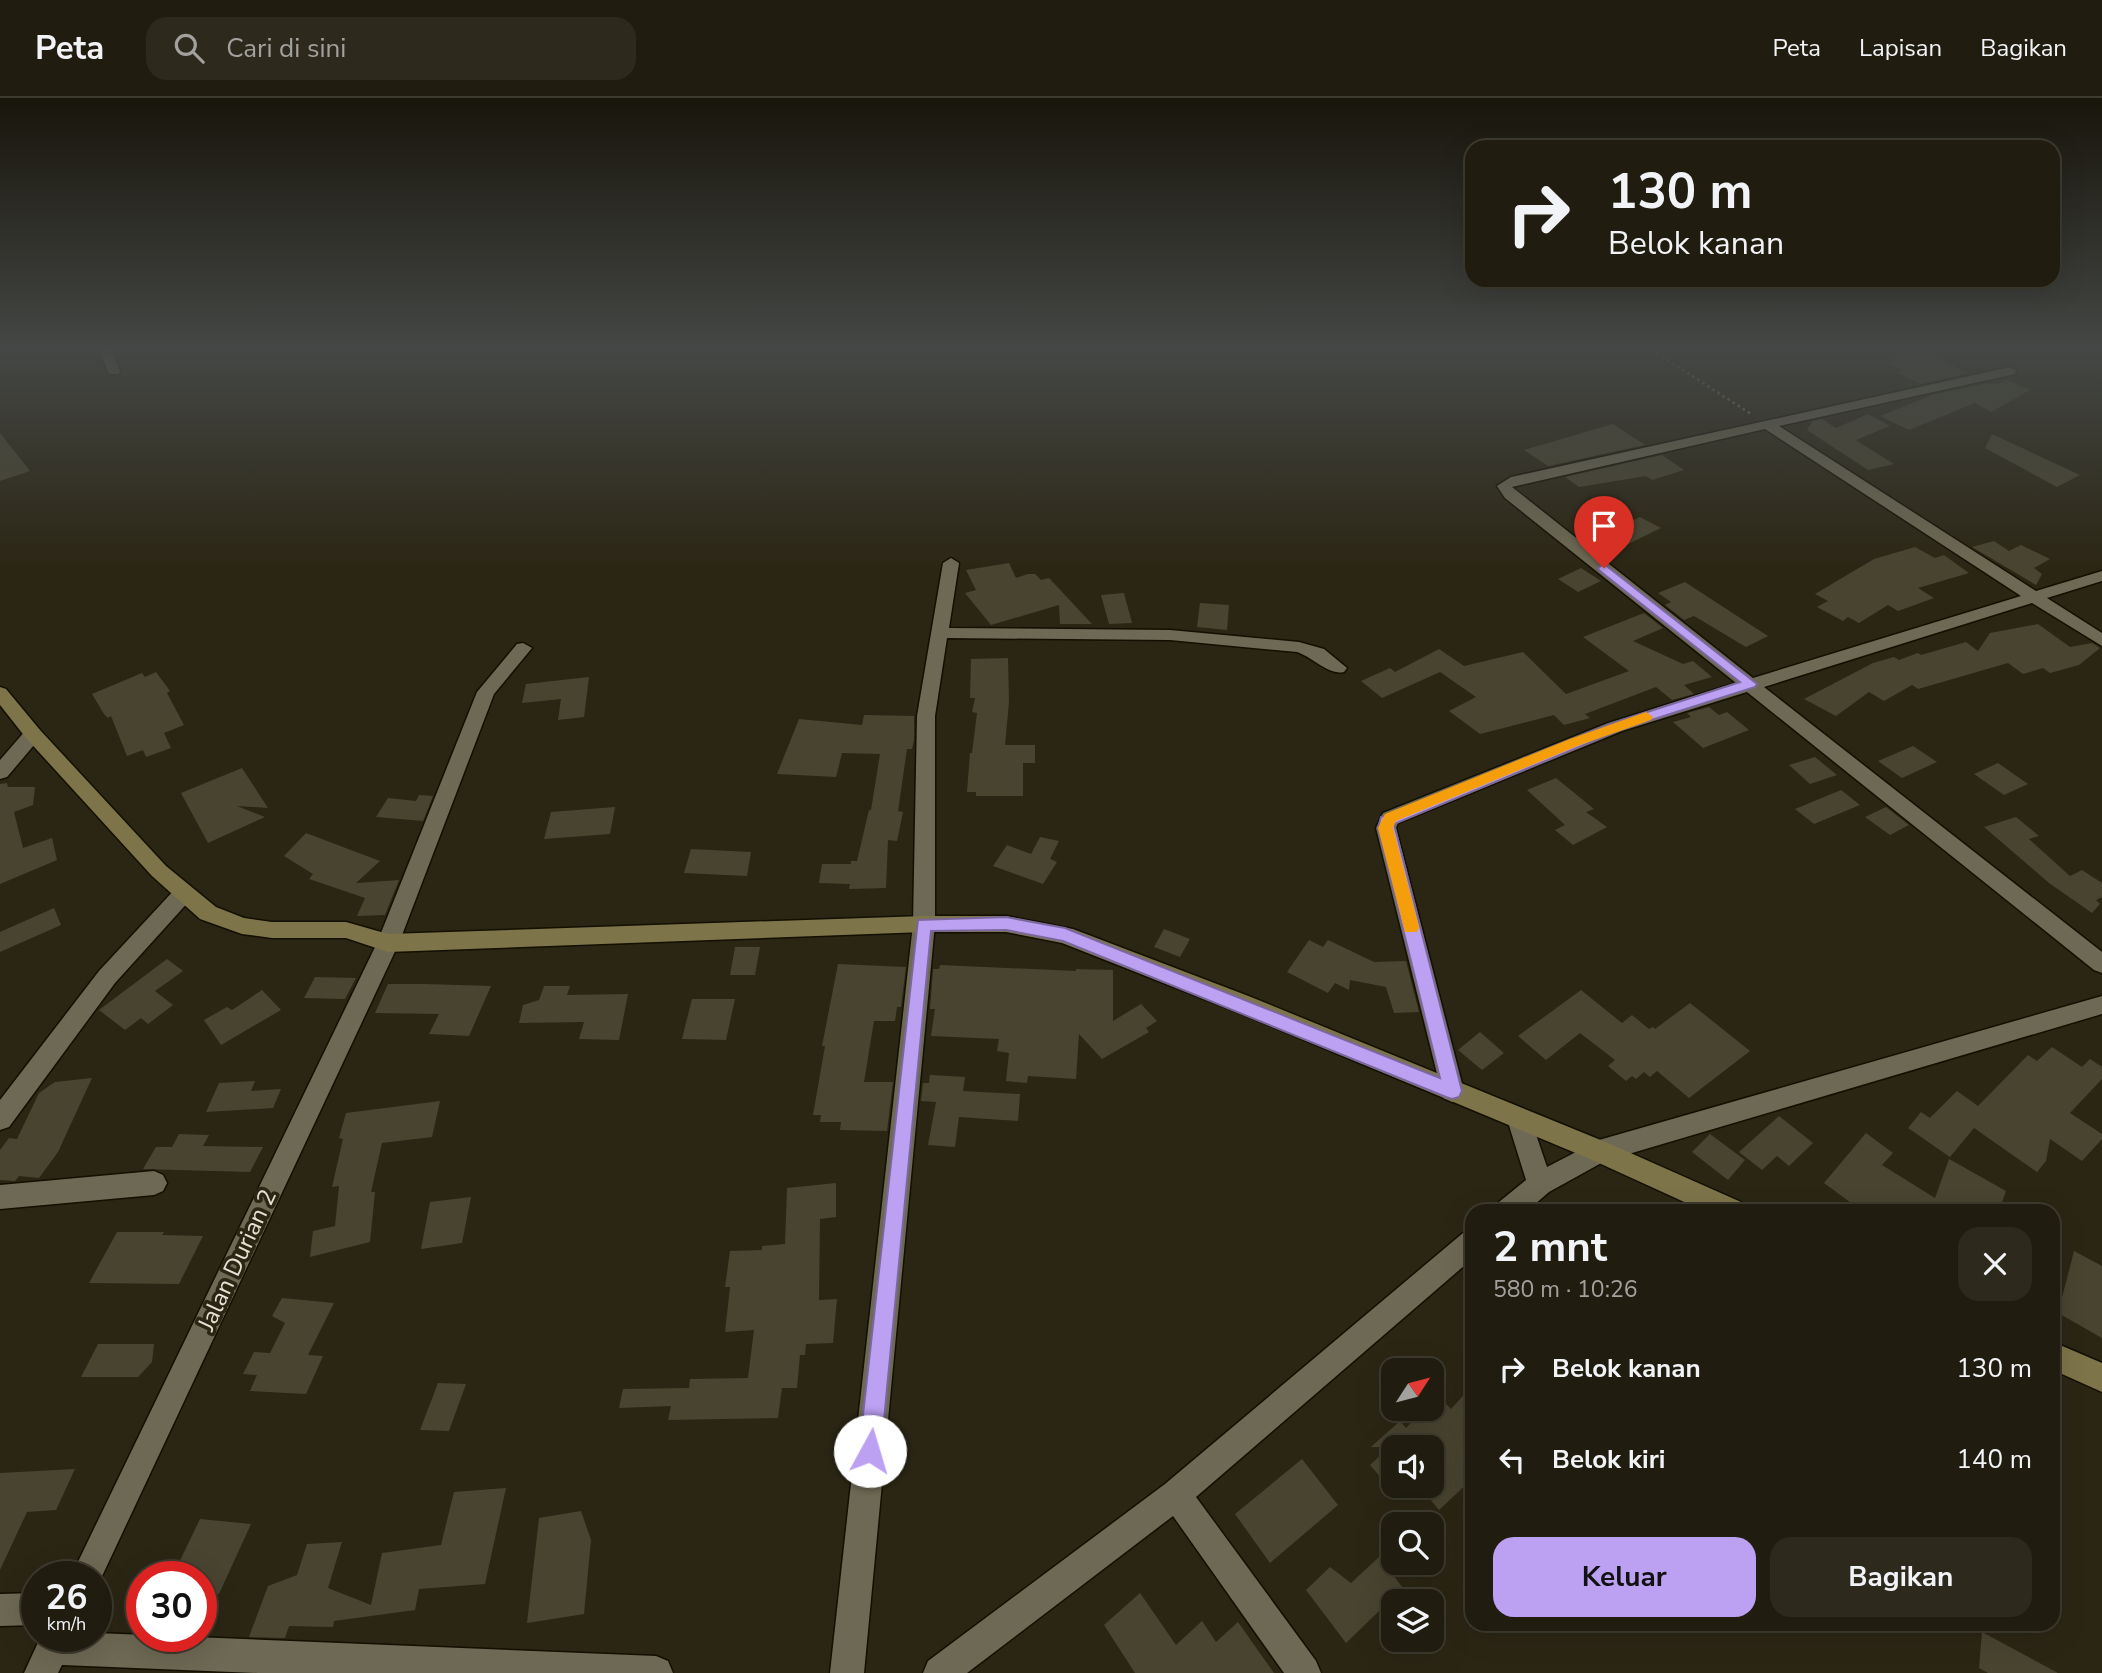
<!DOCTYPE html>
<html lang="id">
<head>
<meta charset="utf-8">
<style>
	body { margin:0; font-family:"Nunito Sans",sans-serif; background:#2d291d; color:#f1f3f6; height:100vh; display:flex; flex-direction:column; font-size:26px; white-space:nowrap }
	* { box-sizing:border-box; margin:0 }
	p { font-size:23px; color:#a2a19e }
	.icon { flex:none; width:38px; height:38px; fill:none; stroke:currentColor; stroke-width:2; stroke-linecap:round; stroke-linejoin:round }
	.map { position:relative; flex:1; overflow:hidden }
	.drawer { position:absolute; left:1465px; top:1106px; width:595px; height:427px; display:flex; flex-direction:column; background:#201c0f; border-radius:21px; box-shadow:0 7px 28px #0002,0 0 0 2px #3d3a2f }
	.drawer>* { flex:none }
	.banner { position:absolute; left:1465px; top:42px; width:595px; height:147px; border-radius:21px; box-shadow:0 7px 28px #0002,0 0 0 2px #3d3a2f; background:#201c0f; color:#f1f3f6; overflow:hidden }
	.needle { width:46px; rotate:54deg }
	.controls { position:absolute; left:1381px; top:1260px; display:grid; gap:14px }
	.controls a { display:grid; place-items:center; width:63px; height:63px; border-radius:14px; background:#201c0f; box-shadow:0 7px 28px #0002,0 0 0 2px #3d3a2f; font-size:35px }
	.speed { position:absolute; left:21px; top:1463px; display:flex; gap:14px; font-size:35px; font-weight:700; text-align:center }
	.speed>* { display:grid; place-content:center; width:91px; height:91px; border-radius:50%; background:#201c0f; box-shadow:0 7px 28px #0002,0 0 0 2px #3d3a2f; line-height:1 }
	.speed small { font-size:18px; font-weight:400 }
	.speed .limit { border:10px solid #d22; background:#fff; color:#111 }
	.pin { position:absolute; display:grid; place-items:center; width:60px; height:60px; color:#fff; margin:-72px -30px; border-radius:50% 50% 50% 0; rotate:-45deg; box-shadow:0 0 7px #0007 }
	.pin .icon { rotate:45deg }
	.me { position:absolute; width:77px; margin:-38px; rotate:6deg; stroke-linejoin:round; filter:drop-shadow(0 0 5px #0008) }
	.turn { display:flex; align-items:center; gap:24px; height:147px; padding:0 28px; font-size:32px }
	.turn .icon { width:91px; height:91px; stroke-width:2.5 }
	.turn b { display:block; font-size:49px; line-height:60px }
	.round { display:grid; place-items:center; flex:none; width:74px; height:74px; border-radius:21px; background:#2d291d }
	.summary { display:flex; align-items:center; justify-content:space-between; height:119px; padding:0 28px }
	h1 { font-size:42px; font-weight:700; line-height:52px }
	.cta { display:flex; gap:14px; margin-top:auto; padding:14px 28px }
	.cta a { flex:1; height:80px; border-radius:21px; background:#bca0f2; color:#111; font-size:28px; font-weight:700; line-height:80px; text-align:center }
	.cta a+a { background:#2d291d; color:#f1f3f6 }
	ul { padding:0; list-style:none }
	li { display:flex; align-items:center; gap:21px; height:91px; padding:0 28px }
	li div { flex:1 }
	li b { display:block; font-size:26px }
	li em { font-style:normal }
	header { display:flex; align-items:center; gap:42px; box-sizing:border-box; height:98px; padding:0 35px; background:#201c0f; border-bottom:2px solid #3d3a2f }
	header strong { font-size:33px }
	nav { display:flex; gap:38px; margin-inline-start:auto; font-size:24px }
	.search { width:490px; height:63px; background:#2d291d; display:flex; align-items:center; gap:18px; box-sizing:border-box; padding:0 24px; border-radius:21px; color:#a2a19e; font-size:26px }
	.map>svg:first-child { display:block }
	.building { fill:#484430 }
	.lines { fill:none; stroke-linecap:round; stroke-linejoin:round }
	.street-casing { stroke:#130f01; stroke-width:3 }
	.secondary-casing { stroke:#130f01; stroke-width:3 }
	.path { stroke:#807c6d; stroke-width:2.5; stroke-dasharray:2.5 3.5; stroke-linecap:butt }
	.street { fill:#6e6954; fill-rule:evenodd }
	.secondary { fill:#7e744a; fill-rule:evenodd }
	.route { fill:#bca0f2; stroke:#7a689d; stroke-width:2 }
	.slow { fill:#f59e0b }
	.labels { text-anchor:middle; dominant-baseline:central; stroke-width:7; stroke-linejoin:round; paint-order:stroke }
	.near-street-label { font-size:24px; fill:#e4e1d5; stroke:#2b2614 }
</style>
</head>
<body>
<header>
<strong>Peta</strong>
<div class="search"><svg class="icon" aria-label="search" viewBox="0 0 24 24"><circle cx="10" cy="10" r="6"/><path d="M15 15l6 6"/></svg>Cari di sini</div>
<nav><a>Peta</a><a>Lapisan</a><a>Bagikan</a></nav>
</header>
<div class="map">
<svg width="2102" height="1575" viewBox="0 0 2102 1575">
	<rect width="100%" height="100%" fill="#2b2614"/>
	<path class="building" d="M1921,253l10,5 38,17 -48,11 -25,-12 7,-2 -17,-8z
		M2007,282l23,10 -39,22 -16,-9 -66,27 -29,-14 52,-21 56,-12 6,2z
		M1868,316l22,12 -34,14 38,24 -26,6 -61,-40 6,-9 9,-2 14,9z
		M1613,326l32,21 -97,21 -24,-16z
		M0,335l30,38 -30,10z
		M1992,336l88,41 -23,12 -72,-39z
		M1662,357l22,15 -32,10 -6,-4 -67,11 -14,-10z
		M1640,419l21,11 -39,19 -21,-12z
		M1994,443l15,10 12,-6 29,14 -16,9 8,6 -6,11 -64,-38z
		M1915,449l20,11 9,-3 25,18 -51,15 16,10 -36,13 -10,-6 -29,18 -11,-6 -5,4 -26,-14 11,-6 -13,-7 59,-35z
		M1009,465l7,15 12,-4h7l6,6 8,-2 43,46h-32l-1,-19 -68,20 -26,-32 11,-3 -10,-20z
		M1581,470l20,13 -23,11 -20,-13z
		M1685,484l69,45 14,9 -22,11 -52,-31 -10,4 -19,-15 6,-3 -13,-9z
		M1124,495l8,30 -23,1 -8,-29z
		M1200,505l29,2 -2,25 -30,-3z
		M1644,515l19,15 -30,13 50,23 10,-3 19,16 -28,8 10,9 -22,6 -16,-13 -71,27 5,4 -26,7 -10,-10 -74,19 -31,-23 27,-14 -36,-25 -58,26 -21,-17 29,-13 5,4 44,-23 25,17 59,-14 43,42 63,-23 -46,-34z
		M2038,526l32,23 22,-4 8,5 -21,17 -29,8 -7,-5 -20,6 -15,-11 -90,26 -6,-4 -28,16 -15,-9 -33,24 -32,-17 69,-36 21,-6 5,3 19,-7 3,2 45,-13 12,9 12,-18z
		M1008,560l1,44 -4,43h30v18h-12v33h-47v-4h-9l3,-39h2l5,-40 -5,-1 3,-14h-5l1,-39z
		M156,574l14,19 -3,2 17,32 -20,8 7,15 -25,9 -3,-7 -16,6 -16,-40 -3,2 -4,-4 -12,-20 50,-21 3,4z
		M589,579l-5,40 -26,3 3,-21 -39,4 4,-19z
		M1709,609l10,8 8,-3 22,18 -46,18 -30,-26 18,-5 -4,-4z
		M864,617l50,1v24l-2,9h-5l-9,62 5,1 -6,29 -9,-1 -2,48 -37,1 1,-5 -31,-1 3,-19h29v-3h6l12,-51h2l9,-56 -38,-1 -6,24 -59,-3 22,-55 63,6z
		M1913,648l24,16 -35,16 -24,-17z
		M1815,659l22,18 -27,9 -21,-19z
		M1998,665l30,21 -24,11 -30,-21z
		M242,670l26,40 -31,-2 28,11 -57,26 -27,-50z
		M1556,680l38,31 -8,3 21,15 -34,18 -18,-15 10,-5 -38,-35z
		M7,685l1,4h27l-2,18 -19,7 9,36 29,-10 5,22 -57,24v-100z
		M1841,692l19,15 -46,19 -19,-15z
		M419,697l14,1 -10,25 -47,-4 12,-19 28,3z
		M615,709l-5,27 -66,5 7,-27z
		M1886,709l23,18 -19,10 -25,-18z
		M2016,719l23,19 -10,3 41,37 12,-6 20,13v14l-6,3 4,4 -8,9 -43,-30 -65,-56z
		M306,735l74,28 -24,22 43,-3 -14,35 -28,1 8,-18 -56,-19 4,-5 -29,-18z
		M1040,739l19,4 -9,18 7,3 -14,22 -50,-18 14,-21 24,9z
		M691,751l60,3 -4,24 -63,-3z
		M54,810l7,17 -61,27v-20z
		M1164,831l26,10 -10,18 -26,-10z
		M1309,842l14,7 5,-7 46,22 32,-1 13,51 -25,1 -8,-26 -36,-7 -1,10 -14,-7 -7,10 -41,-21z
		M735,849h25l-5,28h-25z
		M167,861l16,12 -28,20 18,14 -25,19 -7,-6 -16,12 -26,-20z
		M838,866l68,3 -5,40h-4l-2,14h-21l-10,61h29l-6,49 -47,-1 1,-8h-21l1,-7h-8l12,-69h-3z
		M940,867l136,6v-2l37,1v51l28,-17 16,17 -11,7 3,4 -47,27 -23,-25 -3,45 -48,-3 -1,7 -21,-2 3,-28 -12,-2 2,-12 -68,-3 4,-27h-5l3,-40h6z
		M315,879l41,1 -11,21 -41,-1z
		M388,886h37l66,2 -22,50 -40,-2 10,-20 -64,-1z
		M544,888h26l-3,9 61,-1 -9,46 -40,-1 5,-17 -65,1 4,-18 16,-5z
		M262,892l19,20 -60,35 -17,-25 23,-13 5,3z
		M1581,892l41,33 10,-8 17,14 4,-2 2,2 35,-26 60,48 -61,47 -32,-27 -7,6 -6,-5 -8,7 -4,-3 -6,5 -18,-15 7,-6 -35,-27 -34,27 -28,-24z
		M692,901h43l-9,41 -44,-1z
		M1480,934l24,21 -22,17 -24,-20z
		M2052,949l30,20 8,-8 12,8v12l-32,34 32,21v5l-20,22 -32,-22 -4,22 -9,11 -63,-44 -24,29 -42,-29 13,-16 9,6 27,-27 21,15 50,-51 9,6z
		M930,977l35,2 -2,14 57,3 -2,27 -59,-4 -4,30 -27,-2 8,-43 -15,-1 2,-18h6z
		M92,980l-34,74 -19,26 -20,-2 -4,5 -15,-1v-30l9,-12 8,1 22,-46 16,-11z
		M255,983l-4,10 30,-2 -8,19 -67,4 13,-29z
		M440,1003l-8,36 -50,6 -11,49h4l-5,50 -60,15 3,-26 22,-5 4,-40 -7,1 11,-48 -4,-1 7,-25z
		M1779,1018l34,27 -24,23 -12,-10 -15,14 -23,-18z
		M1866,1035l27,20 -11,12 53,33 14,-39 57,32 -7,20h-137l-38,-28z
		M179,1036l30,1 -6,11 60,1 -13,25 -107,-3 13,-22h16z
		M1710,1036l35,26 -17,20 -36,-28z
		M836,1085v34l-16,2 -1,81 18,-1 -4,44 -27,1 -1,11h-5l-3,33h-15l-4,30 -110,2 3,-14 -52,2 4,-19 66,-1 1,-9 58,-1 6,-48 -29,2 5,-45h-5l5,-36 32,-1v-4l23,-2 2,-56z
		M471,1099l-9,46 -41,6 9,-47z
		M117,1134h47l-2,3 41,1 -24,48 -90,-1z
		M2074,1153l28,15v72l-44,-25z
		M282,1200l52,5 -26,52 15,1 -17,38 -56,-3 7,-16 -14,-1 11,-22 16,1 15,-30 -13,-7z
		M98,1246h56l-2,18 -14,15h-57z
		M438,1285l28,1 -17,47 -29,-1z
		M1472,1288v93l-33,31 -20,-24h13v-39h-39v45l-23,-27 20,-18h-19l29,-26 6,7 17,-19h9v-10l4,-5 15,15z
		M1302,1361l36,46 -68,58 -35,-49z
		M75,1371l-19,41 -29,2 -27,58v-97z
		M506,1390l-21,96 -66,5 -4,21 -81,11 -1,6 -44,-1 -4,12 -36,-1 19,-51 29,-11 10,-31 35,-2 -14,46 43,17 11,-52 59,-8 13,-53z
		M581,1413l10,29 -7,74 -57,9 12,-105z
		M200,1421l51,5 -32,70 -18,-1v-16h-29z
		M1379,1459l24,31 -57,55 -40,-53 24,-23 21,16z
		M1140,1495l36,52 26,-24 14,21 22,-20 36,51h-139l-31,-48z
		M1982,1534l76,41h-70l-9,-5z"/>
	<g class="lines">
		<g class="street-casing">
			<path id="street" d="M99,252h12l9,21 -1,3h-10z
				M2010,269l6,4 -1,3 -236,52 257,165 66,-20v10l-55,17 55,35v13l-70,-43 -268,84 338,265v21l-8,-3 -347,-278 -125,39 -224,92 -2,5 68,263 -3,7 -9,4 -9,-4 -67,-270 7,-15 225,-90 128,-40 -231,-185 -8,-12 14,-9zM1765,331l256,167 -268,82 -241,-191z
				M951,460l8,5 -10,65 221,2 129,12 25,7 23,19 -3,4c-14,4 -32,-15 -47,-20l-127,-12 -223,-2 -12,78v208l-71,749h-34l83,-749 4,-208 26,-153z
				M523,545l9,5 -38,46 -95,249 -303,646v-12h-25l5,-11 301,-623 100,-251 40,-48z
				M33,630l7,2 2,4 -2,4 -33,39 -7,2v-19l26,-30z
				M184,787l7,2 4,6 -4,6 -76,84 -106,144 -9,3v-30l99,-129 78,-84z
				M2102,898v18l-497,147 -56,31 -22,19h-32l4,-9 27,-22 -19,-61 3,-8 9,-3 9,3 19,56 52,-27z
				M154,1073l9,4 4,8 -4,8 -9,4 -154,14v-24z
				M1472,1131v30l-276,238 120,164 5,12h-37l-111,-157 -206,157h-44l5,-12 237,-177 298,-251z
				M37,1495v32l-37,1v-32z
				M96,1535l560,23 12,5 5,12h-415l-196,-8 -4,8h-34l17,-37h55z"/>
		</g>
		<g class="secondary-casing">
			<path id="secondary" d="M0,589l6,2 34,41 126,136 50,41 28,11 28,4h74l42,12 536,-18h82l67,13 178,68 357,146 133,59 4,9h-41l-114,-52 -355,-148 -173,-68 -56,-11h-82l-536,20 -42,-14h-74l-30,-4 -42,-15 -48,-43 -126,-138 -26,-33z
				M2053,1244l49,21v29l-49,-22z"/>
		</g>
		<path class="path" d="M1652,252l99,64"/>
		<use href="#street" class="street"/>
		<use href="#secondary" class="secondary"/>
	</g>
	<linearGradient id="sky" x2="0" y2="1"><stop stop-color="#18150b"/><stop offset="0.53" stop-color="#444745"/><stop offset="1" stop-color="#444745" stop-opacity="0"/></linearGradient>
	<rect width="2102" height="472" fill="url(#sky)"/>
	<path class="route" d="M1604,466l153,120 -2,3 -135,43 -226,94 68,267 -3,6 -7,2 -6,-2 -383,-156 -57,-11 -75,1 -50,520 -3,8 -8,3 -8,-3 -3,-8 59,-531 88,-3 59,11 375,150 -62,-250 3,-11 229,-93 130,-42 -140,-111 -2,-3z"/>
	<path class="slow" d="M1646,614l7,5 -2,3 -71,25 -184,76 -3,7 26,99 -2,5h-12l-27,-104 7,-14 185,-75z"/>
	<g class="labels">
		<g class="near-street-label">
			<text transform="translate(237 1162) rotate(-65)">Jalan Durian 2</text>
		</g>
	</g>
</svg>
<div class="controls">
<a><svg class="needle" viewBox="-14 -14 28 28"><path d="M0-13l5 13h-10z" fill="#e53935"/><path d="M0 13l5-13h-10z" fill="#a2a19e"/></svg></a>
<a><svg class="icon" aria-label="sound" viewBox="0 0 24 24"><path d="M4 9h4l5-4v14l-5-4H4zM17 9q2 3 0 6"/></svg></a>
<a><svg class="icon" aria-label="search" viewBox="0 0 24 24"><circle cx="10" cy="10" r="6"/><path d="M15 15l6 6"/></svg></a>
<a><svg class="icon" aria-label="layers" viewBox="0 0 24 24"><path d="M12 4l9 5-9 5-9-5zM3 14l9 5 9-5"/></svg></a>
</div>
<div class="speed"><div>26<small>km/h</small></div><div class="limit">30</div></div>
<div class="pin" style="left:1604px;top:470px;background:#d93025"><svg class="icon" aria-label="arrive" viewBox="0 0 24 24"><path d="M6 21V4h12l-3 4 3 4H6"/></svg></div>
<svg class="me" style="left:870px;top:1353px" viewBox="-20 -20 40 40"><circle r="19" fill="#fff"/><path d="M0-13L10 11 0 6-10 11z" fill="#bca0f2"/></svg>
<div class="banner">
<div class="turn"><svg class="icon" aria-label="right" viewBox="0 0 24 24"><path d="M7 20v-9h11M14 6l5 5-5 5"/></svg><div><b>130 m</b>Belok kanan</div></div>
</div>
<section class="drawer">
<div class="summary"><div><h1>2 mnt</h1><p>580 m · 10:26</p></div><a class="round"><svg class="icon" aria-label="close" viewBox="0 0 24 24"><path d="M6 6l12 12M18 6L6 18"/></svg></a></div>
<ul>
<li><svg class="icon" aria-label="right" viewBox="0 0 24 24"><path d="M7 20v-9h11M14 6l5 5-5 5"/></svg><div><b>Belok kanan</b></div><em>130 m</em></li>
<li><svg class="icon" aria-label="left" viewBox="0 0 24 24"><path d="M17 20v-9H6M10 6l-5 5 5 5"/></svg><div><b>Belok kiri</b></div><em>140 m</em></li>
</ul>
<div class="cta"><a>Keluar</a><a>Bagikan</a></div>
</section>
</div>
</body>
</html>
